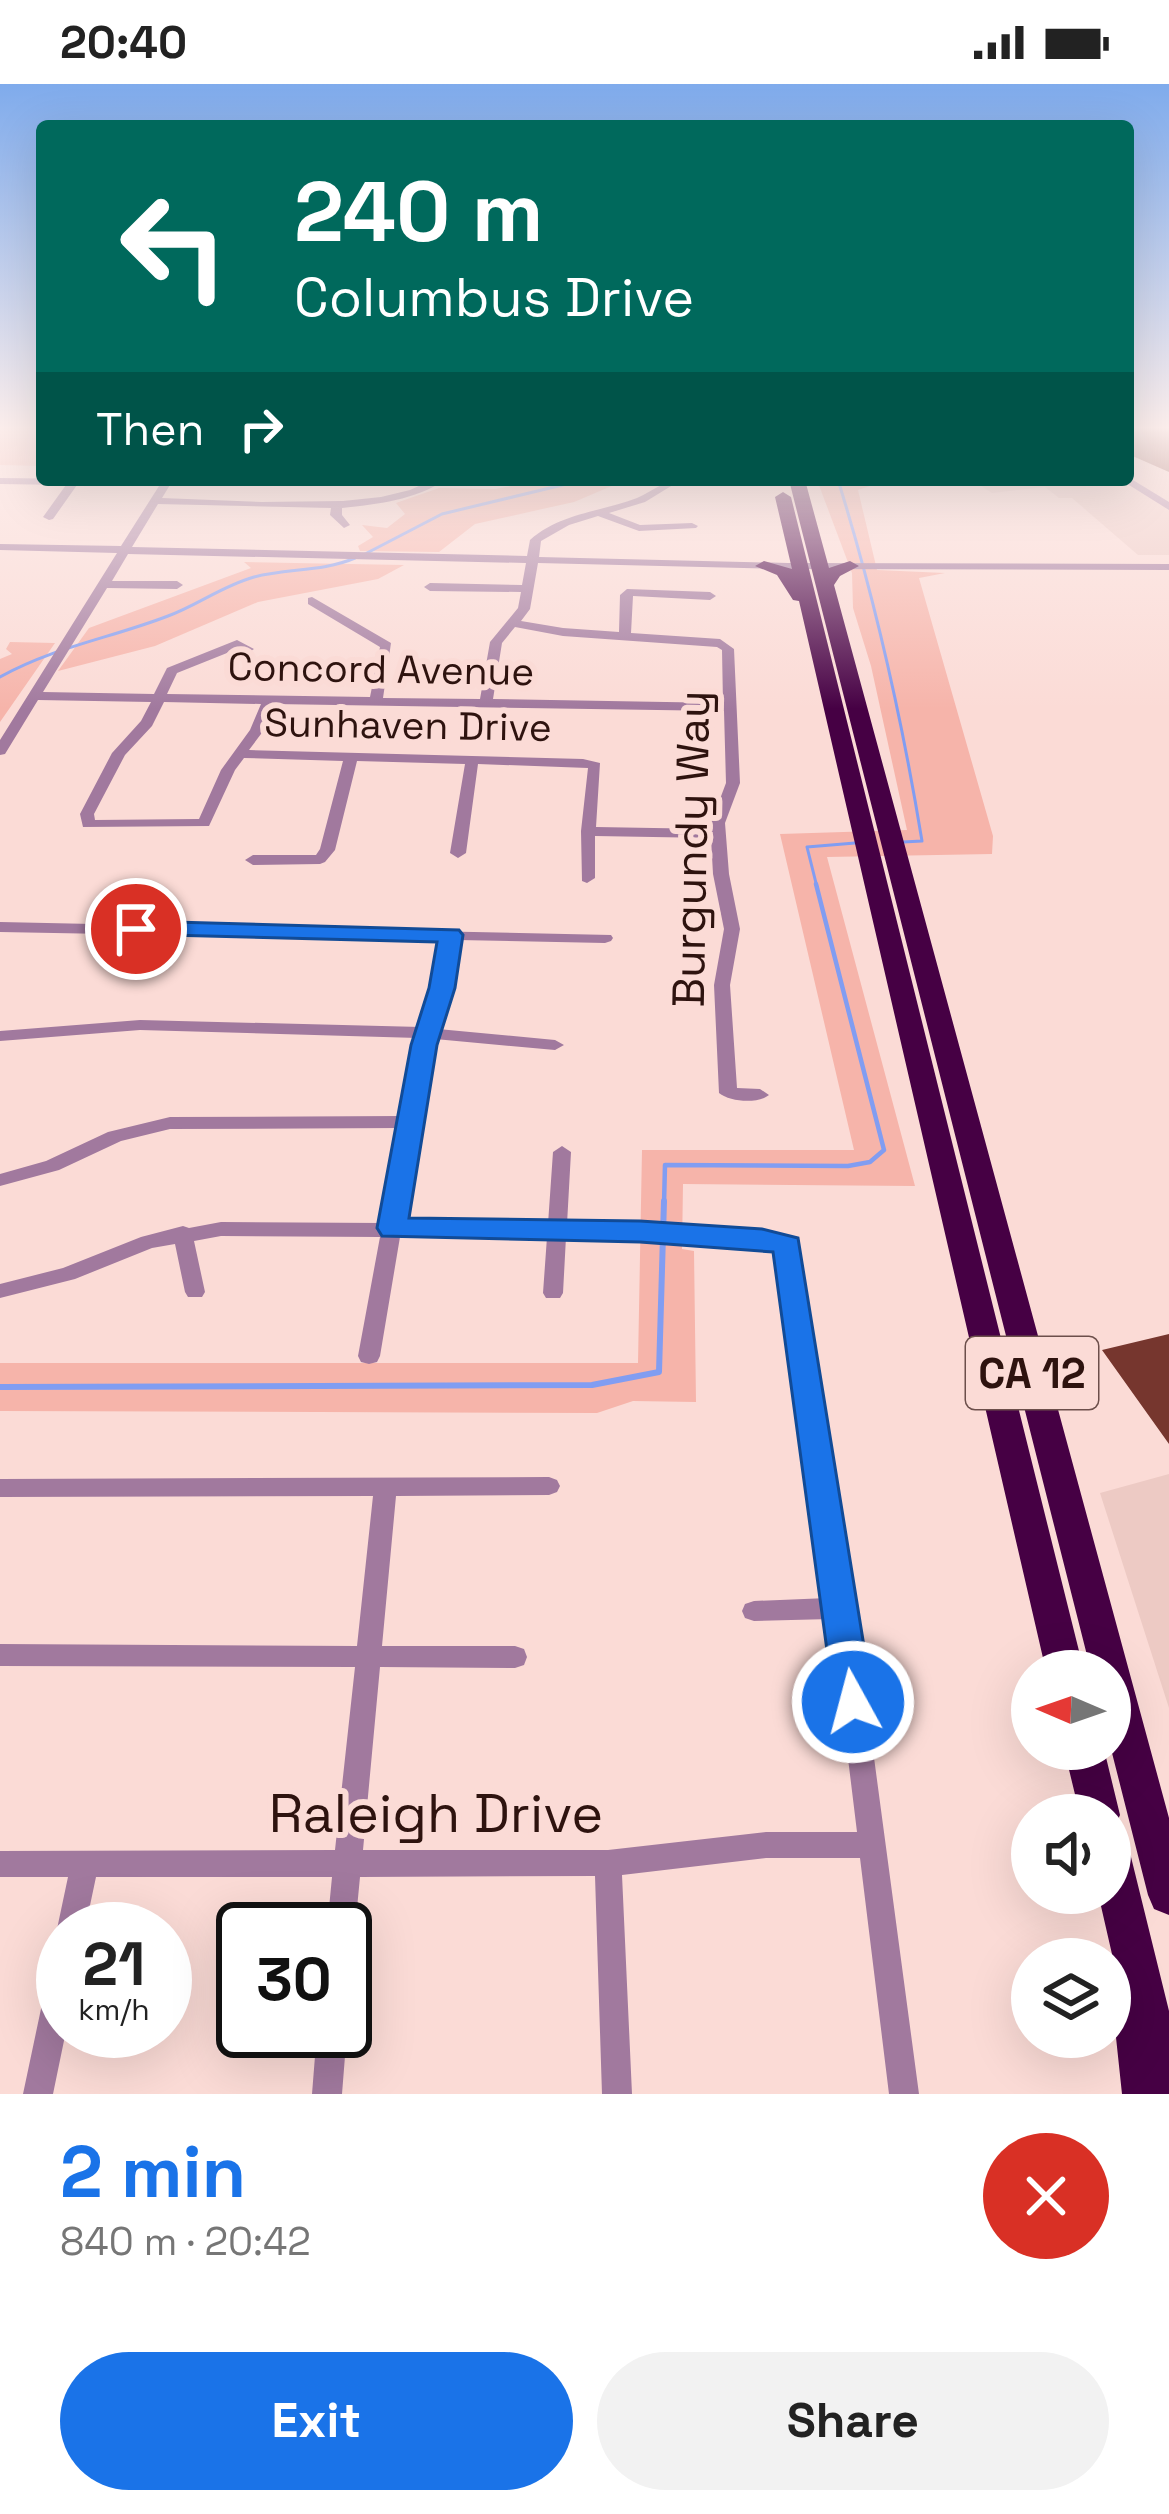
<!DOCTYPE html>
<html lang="en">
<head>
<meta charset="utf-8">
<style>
	body { margin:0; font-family:"Space Grotesk",sans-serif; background:#f2f2f2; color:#222; height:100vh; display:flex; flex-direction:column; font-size:45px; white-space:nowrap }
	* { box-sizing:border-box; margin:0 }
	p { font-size:39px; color:#767676 }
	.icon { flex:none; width:66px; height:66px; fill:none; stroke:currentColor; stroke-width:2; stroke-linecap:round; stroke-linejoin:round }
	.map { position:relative; height:2010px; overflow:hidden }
	.drawer { display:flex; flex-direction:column; background:#fff; flex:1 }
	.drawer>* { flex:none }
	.guide { position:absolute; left:36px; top:36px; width:1098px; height:366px; border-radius:12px; box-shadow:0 12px 48px #0002; background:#00695c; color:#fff; overflow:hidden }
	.needle { width:78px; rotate:272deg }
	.controls { position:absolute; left:1011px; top:1566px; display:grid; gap:24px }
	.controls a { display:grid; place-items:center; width:120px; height:120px; border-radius:50%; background:#fff; box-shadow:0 12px 48px #0002; font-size:60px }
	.speed { position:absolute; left:36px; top:1818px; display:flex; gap:24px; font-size:60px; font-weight:700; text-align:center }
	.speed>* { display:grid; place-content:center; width:156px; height:156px; border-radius:50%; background:#fff; box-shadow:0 12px 48px #0002; line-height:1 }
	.speed small { font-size:30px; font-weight:400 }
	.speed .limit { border:6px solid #111; border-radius:18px; background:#fff; color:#111 }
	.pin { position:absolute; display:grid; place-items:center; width:102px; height:102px; color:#fff; margin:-51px; border:6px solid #fff; border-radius:50%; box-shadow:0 3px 12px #0007 }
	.me { position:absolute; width:132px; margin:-66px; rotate:353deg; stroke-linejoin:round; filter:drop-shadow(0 0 9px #0008) }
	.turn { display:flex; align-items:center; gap:42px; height:252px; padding:0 60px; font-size:54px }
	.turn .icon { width:156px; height:156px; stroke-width:2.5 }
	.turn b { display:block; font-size:84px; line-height:102px }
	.then { display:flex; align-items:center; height:114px; padding:0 60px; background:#0003; gap:24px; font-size:45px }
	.round { display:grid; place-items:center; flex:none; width:126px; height:126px; border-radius:63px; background:#f2f2f2 }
	.head { display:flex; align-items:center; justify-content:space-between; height:204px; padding:0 60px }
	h1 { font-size:72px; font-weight:700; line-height:90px; color:#1a73e8 }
	.cta { display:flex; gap:24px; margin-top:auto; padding:24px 60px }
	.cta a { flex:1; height:138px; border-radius:72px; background:#1a73e8; color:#fff; font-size:48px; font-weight:700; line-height:138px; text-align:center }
	.cta a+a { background:#f2f2f2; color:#222 }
	.status { display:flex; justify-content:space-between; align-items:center; height:84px; padding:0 60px; background:#fff; direction:ltr }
	.status svg { height:33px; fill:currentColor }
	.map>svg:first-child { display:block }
	.built { fill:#edcac4 }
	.green { fill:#f6b4aa }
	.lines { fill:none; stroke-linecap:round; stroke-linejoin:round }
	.stream-far2 { stroke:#819df2; stroke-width:3 }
	.stream-far1 { stroke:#819df2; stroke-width:4.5 }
	.stream { stroke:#819df2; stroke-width:6 }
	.building { fill:#76362e }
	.minor { fill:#a1799e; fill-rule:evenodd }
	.highway { fill:#460044; fill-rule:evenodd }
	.route { fill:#1a73e8; stroke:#114b97; stroke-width:3 }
	.labels { text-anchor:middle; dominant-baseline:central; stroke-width:12; stroke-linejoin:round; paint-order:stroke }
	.far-street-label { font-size:39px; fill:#2e130f; stroke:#fbdbd6 }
	.shield { fill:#fbdbd6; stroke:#6c4f4b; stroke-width:3 }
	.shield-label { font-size:42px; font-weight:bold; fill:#2e130f }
	.street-label { font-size:45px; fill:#2e130f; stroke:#fbdbd6 }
	.near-street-label { font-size:54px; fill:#2e130f; stroke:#fbdbd6 }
</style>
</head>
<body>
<div class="status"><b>20:40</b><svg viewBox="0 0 49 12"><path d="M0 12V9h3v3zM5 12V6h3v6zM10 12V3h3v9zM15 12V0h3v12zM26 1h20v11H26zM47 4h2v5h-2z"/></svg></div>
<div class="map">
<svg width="1169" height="2010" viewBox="0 0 1169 2010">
	<rect width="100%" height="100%" fill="#fbdbd6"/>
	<path class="built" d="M1128,344h41v127h-31l-66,-57h-13l-14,-11 -53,6 -20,-13h156z
		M1169,1390v234l-69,-215z"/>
	<path class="green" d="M0,344h42v38l-42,-1z
		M544,396h82l-52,22 -99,22 -36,28 -79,-1 -2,-5 15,-9 -11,-12 25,3 18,-14 -9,-11 43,-15 56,1z
		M817,396h54l2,5 -15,5 19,80 68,3 -26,5 74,258 -1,18 -165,3 88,329 -232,-2 -1,65 12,2 2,151 -63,-1 -36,12 -597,-2v-48h638l4,-213h212l-74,-316 127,-4 -36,-164 -18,-58 -1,-35z
		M244,478l160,3 -26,14 -120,23 -103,44 -97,25 31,-43 162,-60z
		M10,558l45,1 -55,79v-63l12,-5 -6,-5z"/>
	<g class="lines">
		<path class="stream-far2" d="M838,396c37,119 64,239 84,361l-19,1
			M365,470l77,-40 141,-34
			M0,593c54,-30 111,-39 168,-61 30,-11 54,-30 86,-39 34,-9 68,-5 101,-19
			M817,803l-10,-40 48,-4"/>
		<path class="stream-far1" d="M664,1120l1,-39 183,1 22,-4 14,-12 -68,-266"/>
		<path class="stream" d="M0,1303l592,-2 67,-13 5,-171"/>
	</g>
	<path class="building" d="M1128,344h41v44l-41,-18z
		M1169,1250v110l-67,-94z"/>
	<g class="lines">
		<path class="minor" d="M1128,393l41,25v8l-48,-30h7z
			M0,394l173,2 -11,18 100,4 81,-1 38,-4 29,-7 22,-10h13c-30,20 -67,24 -103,28v7l8,10 -6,3 -14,-13 1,-7 -173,-4 -26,43 395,9 3,-16c30,-27 71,-28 107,-42 16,-7 27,-18 44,-18l-36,22 -36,11 31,12 52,-2 6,3 -2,2 -57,3 -41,-15 -29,9 -28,16 -2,16 249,6 381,1v6l-381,-1 -250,-6 -8,46 -9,12 42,7 56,4 1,-37 7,-6 83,3 6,4 -6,4 -77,-4 -2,37 89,6 14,10 6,134 -15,40 4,51 11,55 -10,56 7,103 23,1 9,6c-11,9 -39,7 -50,-2l-5,-108 10,-56 -11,-55 -2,-36 -116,-2v42l-8,5 -5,-2 -1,-50 7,-63 -110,-4 -12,89 -8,5 -8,-5 15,-89 -108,-3 -22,89 -10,12 -5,2 -67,1 -8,-5 8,-5h63l4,-6 23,-88 -99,-3 -9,12 -26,56 -126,1 -3,-13 32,-61 29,-32 10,-19 -113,-2 -33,54 -5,1v-15l117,-187 -117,-3v-6l121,2 38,-60 -82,-1 -24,34 -4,1 -6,-3 23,-32 -66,-1zM128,470l398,9 -4,22 -92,-2 -6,4 6,4 91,1 -3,16 -28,34 -10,57 -97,-1 8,-55 -79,-46 -4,1v6l72,43 -10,50 -203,-3 10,-21 60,-24 11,4 6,-4 -17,-9 -70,28 -13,26 -111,-2 64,-104 70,1 6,-4 -6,-4h-65zM515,543l48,9 154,11 5,3 1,53 -230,-4 9,-56zM164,618l97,2 -11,26 -29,40 -22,49 -104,1 -1,-6 31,-59 27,-29zM274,620l450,7 2,72 -15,40v6l-115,-2 4,-64 -17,-4 -334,-9 15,-20z
			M0,838l611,13 2,3 -2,3 -6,2 -147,-3 -8,48 -12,41 117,11 9,5 -9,5 -120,-11 -33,184 146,1 5,-72 9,-6 9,6 -4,72c72,0 160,-3 228,16l3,5 56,363 65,486h-30l-29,-236h-94l-144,17 10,219h-30l-7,-218 -235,1 -5,52 -4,10 -6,2v-12h-18l5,-52h-236l-11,52h-22v11l-6,-11 11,-52h-68v-26l335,-1 20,-183 -355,-1v-22l357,2 16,-150 -373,1v-18l549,-2 8,3 3,6 -3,6 -8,3 -153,1 -14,150h133l9,3 3,8 -3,8 -9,3 -135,-1 -17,183h245l158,-18h91l-26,-213 -77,2 -9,-3 -3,-7 3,-7 9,-3 74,-3 -49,-348 -17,-4 -122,-8 -74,-1 -3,56 -3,5h-14l-3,-5 4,-56h-147l-20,119 -3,6 -8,2 -8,-2 -3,-6 22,-119 -159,-1 -27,5 11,51 -3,5h-14l-3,-5 -10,-48 -23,4 -77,31 -75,19v-14l63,-16 78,-31 42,-11 6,2 32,-6 162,1 17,-95 -230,1 -49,12 -62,29 -59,16v-12l46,-13 62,-29 62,-15 232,-1 16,-78 -278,-8 -140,11v-10l140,-11 281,7 13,-39 8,-48 -442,-8z
			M63,1873v74h3l-13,63h-30l26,-123 4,-10z
			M345,1943l2,4 -5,63h-30l5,-63h28z"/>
		<path class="highway" d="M789,396h16l24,88 21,-7 9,5 -19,10 -6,9 335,1233v97l-15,-6 -6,-14 -38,-150v-74h-19z
			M783,408l8,5 293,1174h-38l-247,-1070 -6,-1 -16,-25 -22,-9 9,-5 28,8 -17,-72z
			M1064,1665h40l16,66 -6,13 -4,2v-15h-30z
			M1110,1753l15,6 6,14 38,154v83h-47l-7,-66 10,-17 -27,-118h12z"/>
	</g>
	<linearGradient id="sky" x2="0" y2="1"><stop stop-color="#7fabec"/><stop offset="0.55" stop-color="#fdefed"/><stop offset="1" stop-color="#fdefed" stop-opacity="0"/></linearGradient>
	<rect width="1169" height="625" fill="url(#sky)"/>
	<path class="route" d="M136,837l323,9 4,5 -8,53 -18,57 -28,173 231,3 122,8 36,9 75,464 -6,13 -14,5 -13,-5 -6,-13 -61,-450 -133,-10 -258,-6 -5,-8 34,-183 18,-57 8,-46 -309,-8v-10z"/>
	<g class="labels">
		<g class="far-street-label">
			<text transform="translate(381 585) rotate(1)">Concord Avenue</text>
			<text transform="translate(408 641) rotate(1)">Sunhaven Drive</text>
		</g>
		<rect class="shield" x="966" y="1253" width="132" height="72" rx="9"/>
		<g class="shield-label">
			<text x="1032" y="1289">CA 12</text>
		</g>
		<g class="street-label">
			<text transform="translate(691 765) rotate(-89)">Burgundy Way</text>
		</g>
		<g class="near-street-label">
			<text x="436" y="1729">Raleigh Drive</text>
		</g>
	</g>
</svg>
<div class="controls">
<a><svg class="needle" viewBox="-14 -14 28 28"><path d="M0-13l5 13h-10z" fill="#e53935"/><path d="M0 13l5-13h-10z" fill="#767676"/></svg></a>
<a><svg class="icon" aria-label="sound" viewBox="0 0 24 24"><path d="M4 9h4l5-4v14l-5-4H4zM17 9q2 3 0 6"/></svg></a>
<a><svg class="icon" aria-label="layers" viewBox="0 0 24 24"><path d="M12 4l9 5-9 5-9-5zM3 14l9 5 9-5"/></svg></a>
</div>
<div class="speed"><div>21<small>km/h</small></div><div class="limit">30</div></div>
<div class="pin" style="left:136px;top:845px;background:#d93025"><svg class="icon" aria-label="arrive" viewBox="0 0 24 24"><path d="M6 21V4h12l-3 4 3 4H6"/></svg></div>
<svg class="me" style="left:853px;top:1618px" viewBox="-20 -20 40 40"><circle r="17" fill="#1a73e8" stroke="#fff" stroke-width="3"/><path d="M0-11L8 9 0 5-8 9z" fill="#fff"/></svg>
<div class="guide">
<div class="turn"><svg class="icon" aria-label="left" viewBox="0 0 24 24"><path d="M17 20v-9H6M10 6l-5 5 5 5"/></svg><div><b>240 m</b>Columbus Drive</div></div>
<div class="then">Then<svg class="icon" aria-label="right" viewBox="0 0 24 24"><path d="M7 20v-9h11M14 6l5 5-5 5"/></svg></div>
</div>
</div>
<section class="drawer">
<div class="head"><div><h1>2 min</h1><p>840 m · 20:42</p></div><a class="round" style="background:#d93025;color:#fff"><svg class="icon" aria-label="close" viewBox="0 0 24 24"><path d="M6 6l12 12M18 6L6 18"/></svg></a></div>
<div class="cta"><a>Exit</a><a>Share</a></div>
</section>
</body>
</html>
